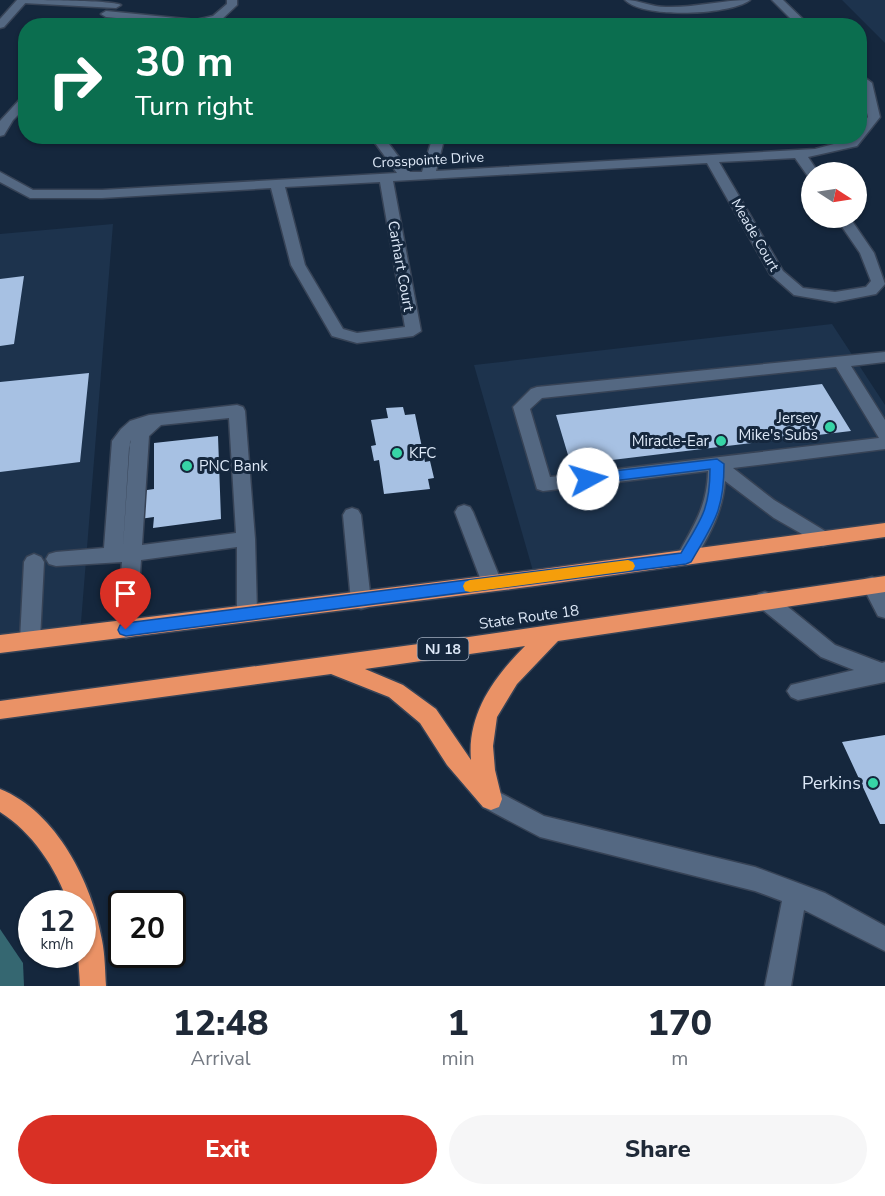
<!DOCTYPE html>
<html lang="en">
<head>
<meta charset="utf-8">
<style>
	body { margin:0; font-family:"Nunito Sans",sans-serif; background:#f6f6f7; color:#1f2937; height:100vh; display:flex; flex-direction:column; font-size:22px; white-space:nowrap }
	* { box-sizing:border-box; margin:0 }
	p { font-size:20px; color:#747a83 }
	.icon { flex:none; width:33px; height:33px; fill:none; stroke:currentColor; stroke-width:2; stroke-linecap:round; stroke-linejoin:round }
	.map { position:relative; height:986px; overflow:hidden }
	.panel { display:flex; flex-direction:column; background:#fff; flex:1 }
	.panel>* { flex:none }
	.top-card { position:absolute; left:18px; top:18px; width:849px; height:126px; border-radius:24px; box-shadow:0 2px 4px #0004; background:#0b6e4f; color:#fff; overflow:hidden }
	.needle { width:39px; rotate:102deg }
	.controls { position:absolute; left:801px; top:162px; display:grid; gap:12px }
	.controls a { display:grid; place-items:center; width:66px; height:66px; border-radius:50%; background:#fff; box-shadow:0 2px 4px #0004; font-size:30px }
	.speed { position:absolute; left:18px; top:890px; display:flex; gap:12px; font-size:30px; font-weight:700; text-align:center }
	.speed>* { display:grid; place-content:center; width:78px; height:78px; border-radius:50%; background:#fff; box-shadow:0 2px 4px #0004; line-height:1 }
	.speed small { font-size:15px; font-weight:400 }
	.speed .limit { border:3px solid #111; border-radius:9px; background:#fff; color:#111 }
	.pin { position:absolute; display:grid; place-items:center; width:51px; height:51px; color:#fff; margin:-62px -26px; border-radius:50% 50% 50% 0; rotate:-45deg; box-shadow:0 0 6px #0007 }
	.pin .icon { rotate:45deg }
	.me { position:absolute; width:66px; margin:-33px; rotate:84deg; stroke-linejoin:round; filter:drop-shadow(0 0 4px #0008) }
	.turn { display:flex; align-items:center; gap:21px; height:126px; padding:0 18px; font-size:27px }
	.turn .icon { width:78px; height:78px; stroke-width:2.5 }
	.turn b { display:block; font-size:42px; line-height:51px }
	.eta { display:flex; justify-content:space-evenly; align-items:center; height:102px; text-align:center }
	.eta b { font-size:36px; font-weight:800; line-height:42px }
	.cta { display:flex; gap:12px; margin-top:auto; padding:12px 18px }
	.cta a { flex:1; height:69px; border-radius:36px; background:#d93025; color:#fff; font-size:24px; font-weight:800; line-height:69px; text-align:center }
	.cta a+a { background:#f6f6f7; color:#1f2937 }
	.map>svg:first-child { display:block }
	.built { fill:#1d334d }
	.water { fill:#356771 }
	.building { fill:#a7c1e3 }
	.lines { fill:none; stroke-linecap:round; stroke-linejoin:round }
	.lane-casing { stroke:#374356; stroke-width:3 }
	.secondary-casing { stroke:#374356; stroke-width:3 }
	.highway-casing { stroke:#374356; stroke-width:3 }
	.lane { fill:#546882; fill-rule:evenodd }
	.secondary { fill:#546882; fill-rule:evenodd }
	.highway { fill:#ea9266; fill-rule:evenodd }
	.route { fill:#1a73e8; stroke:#114b97; stroke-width:1.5 }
	.slow { fill:#f59e0b }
	.poi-dot { fill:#37d4a6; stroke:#15273d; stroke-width:2 }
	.labels { text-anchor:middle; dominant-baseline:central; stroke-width:6; stroke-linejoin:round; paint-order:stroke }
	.far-street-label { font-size:14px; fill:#dee9f8; stroke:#15273d }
	.shield { fill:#15273d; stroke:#a2afc0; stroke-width:1.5 }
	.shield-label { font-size:14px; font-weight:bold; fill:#dee9f8 }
	.street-label { font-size:15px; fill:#dee9f8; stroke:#15273d }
	.poi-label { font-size:15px; fill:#dee9f8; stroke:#15273d; text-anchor:end }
	.near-poi-label { font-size:18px; fill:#dee9f8; stroke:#15273d; text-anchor:end }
</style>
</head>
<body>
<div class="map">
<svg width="885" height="986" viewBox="0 0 885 986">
	<rect width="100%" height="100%" fill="#15273d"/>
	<path class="built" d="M842,0h43v43z
		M113,224l-33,411 -80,9v-410z
		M832,324l53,81v125l-350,48 -61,-213z"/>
	<path class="water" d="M0,929l23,34 1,23h-24z"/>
	<path class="building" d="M24,276l-10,68 -14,2v-67z
		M89,373l-9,89 -80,10v-90z
		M822,384l29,47 -280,34 -15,-50z
		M403,407l2,8 10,-1 10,48 5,-1 4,17 -6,1 2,10 -46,5 -5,-34 -5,1 -3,-15 5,-1 -5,-25 17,-2 -2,-10z
		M218,436l3,83 -68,9 1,-11 -29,4 2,-28 27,-4v-46z
		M885,735v89h-5l-38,-82z"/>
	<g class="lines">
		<g class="lane-casing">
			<path id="lane" d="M18,0c18,0 92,0 103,5l-5,3 -93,-5z
				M227,0h10v5l-17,16 -20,5 -94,-9 -5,-3 5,-3 90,9 17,-4 14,-12z
				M625,0c14,0 26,7 41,7 28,1 56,-7 84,-7 -19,15 -107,19 -125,0z
				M772,0h11l27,26h-12z
				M860,74l12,9 8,34 -23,29 -49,11 10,15h-6v4l-5,-1 -12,-17 -76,4 64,109 20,17 32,4 31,-5 5,-6 -11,-28 -24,-35h14l24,35 11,31 -9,10 -41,8 -41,-7 -24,-21 -63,-111 -314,18 28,150 -8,5 -56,7 -25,-7 -41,-71 -20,-77 -169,10h-72l-30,-16v-10l33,18h69l295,-17 -27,-37h13l27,36h12l11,-36h12l-9,35 379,-22 34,-9 2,-4h9v-9l8,-10 -8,-34zM380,182l25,145 -48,6 -14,-4 -38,-64 -20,-78z
				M22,97h4v10l-13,13 -9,15 -4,1v-15z
				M885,352v10l-34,4 34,54v29l-152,19 41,32 56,34 2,5 -2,5 -7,2 -49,-28 -49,-37c-2,32 -17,56 -32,82l-7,2 -7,-2 -3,-5c17,-32 31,-50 32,-87l-165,20 -6,-2 -24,-82 18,-18 6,-2zM836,367l43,71 -329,39 -20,-68 12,-11z
				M237,405l6,2 2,4 10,128 2,73 -3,6 -7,2 -7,-2 -3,-6v-65l-96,13 -5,70 -3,6 -7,2 -7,-2 -3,-6 6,-68 -66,4 -7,-2 -3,-5 3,-5 7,-2 48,-4 8,-107 9,-12 9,-8 19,-6zM229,418l7,115 -94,12 7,-109 12,-11zM131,440l-2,8 -6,99 7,-105z
				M464,505l6,2 3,5 29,71 -3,5 -7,3 -7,-3 -3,-5 -27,-71 3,-5z
				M352,508l6,2 3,5 10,86 -3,6 -7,2 -7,-2 -3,-6 -8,-86 3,-5z
				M34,554l7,3 3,5 -4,78 -3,6 -7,2 -7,-2 -3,-6 4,-78 3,-5z
				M872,577l7,2 6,12v27l-7,-2 -16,-31 3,-6z
				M765,592l7,2 63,51 47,18 3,-1v20l-87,18 -7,-3 -4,-6 4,-6 63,-15 -33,-13 -63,-51 -3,-6 3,-6z
				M491,788l53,28 211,51 70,26 60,33v25l-81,-41 -13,76h-26l17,-85 -27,-10 -215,-54 -57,-30 -3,-8 3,-8z"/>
		</g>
		<g class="secondary-casing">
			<path id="secondary" d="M17,0h11l-24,27 -4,1v-9z"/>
		</g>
		<g class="highway-casing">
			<path id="highway" d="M885,523v14l-350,49 -535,67v-18l535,-65z
				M885,576v16l-327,49 -41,43 -20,33 -4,29 2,24 7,29 -3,8 -8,3 -8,-3 -36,-42 -27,-42 -31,-26 -58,-23 -331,45v-18l455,-62zM525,646c-31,31 -58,68 -54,114l-35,-51 -33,-24 -38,-16z
				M0,789c57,23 92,94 102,151 3,15 3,31 4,46h-26l-2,-32h4v-51h-14c-12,-35 -36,-71 -68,-91z"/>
		</g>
		<use href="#lane" class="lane"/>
		<use href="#secondary" class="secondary"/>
		<use href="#highway" class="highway"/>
	</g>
	<path class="route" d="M717,459l7,5c0,47 -10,58 -33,98l-5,2 -560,72 -6,-2 -2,-4 2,-5 6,-2 555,-70c20,-33 29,-44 29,-84l-122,15 -6,-5 6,-5z"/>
	<path class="slow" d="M628,560l5,2 2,4 -2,4 -5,1 -158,21 -5,-1 -2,-5 2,-4 5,-2z"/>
	<g class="poi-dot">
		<circle cx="830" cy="427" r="6"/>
		<circle cx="721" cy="441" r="6"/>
		<circle cx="397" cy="453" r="6"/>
		<circle cx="187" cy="466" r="6"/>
		<circle cx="873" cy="783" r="6"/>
	</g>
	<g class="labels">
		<g class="far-street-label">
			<text transform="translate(428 160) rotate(-3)">Crosspointe Drive</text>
			<text transform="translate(755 235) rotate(60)">Meade Court</text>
		</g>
		<rect class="shield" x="417.5" y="638" width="51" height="22" rx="4.5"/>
		<g class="shield-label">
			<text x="443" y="649">NJ 18</text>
		</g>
		<g class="street-label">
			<text transform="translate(401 266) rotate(80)">Carhart Court</text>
			<text transform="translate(529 617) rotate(-8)">State Route 18</text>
		</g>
		<g class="poi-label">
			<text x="818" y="418">Jersey<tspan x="818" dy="17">Mike's Subs</tspan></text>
			<text x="709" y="441">Miracle-Ear</text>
			<text x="409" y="453" text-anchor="start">KFC</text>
			<text x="199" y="466" text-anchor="start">PNC Bank</text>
		</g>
		<g class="near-poi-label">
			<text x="861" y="783">Perkins</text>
		</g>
	</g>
</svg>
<div class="controls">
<a><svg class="needle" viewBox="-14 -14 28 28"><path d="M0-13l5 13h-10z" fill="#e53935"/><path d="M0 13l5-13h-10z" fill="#747a83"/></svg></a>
</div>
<div class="speed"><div>12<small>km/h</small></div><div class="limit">20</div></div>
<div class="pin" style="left:126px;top:630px;background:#d93025"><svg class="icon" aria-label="arrive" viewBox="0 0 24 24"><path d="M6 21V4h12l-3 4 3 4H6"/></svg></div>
<svg class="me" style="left:588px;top:479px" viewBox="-20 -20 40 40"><circle r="19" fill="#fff"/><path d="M0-13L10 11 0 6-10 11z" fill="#1a73e8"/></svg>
<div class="top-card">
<div class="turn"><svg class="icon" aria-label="right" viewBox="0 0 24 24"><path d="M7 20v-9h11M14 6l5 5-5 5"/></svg><div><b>30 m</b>Turn right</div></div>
</div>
</div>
<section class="panel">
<div class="eta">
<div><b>12:48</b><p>Arrival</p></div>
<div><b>1</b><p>min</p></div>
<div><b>170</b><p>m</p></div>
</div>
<div class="cta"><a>Exit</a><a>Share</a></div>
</section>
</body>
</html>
